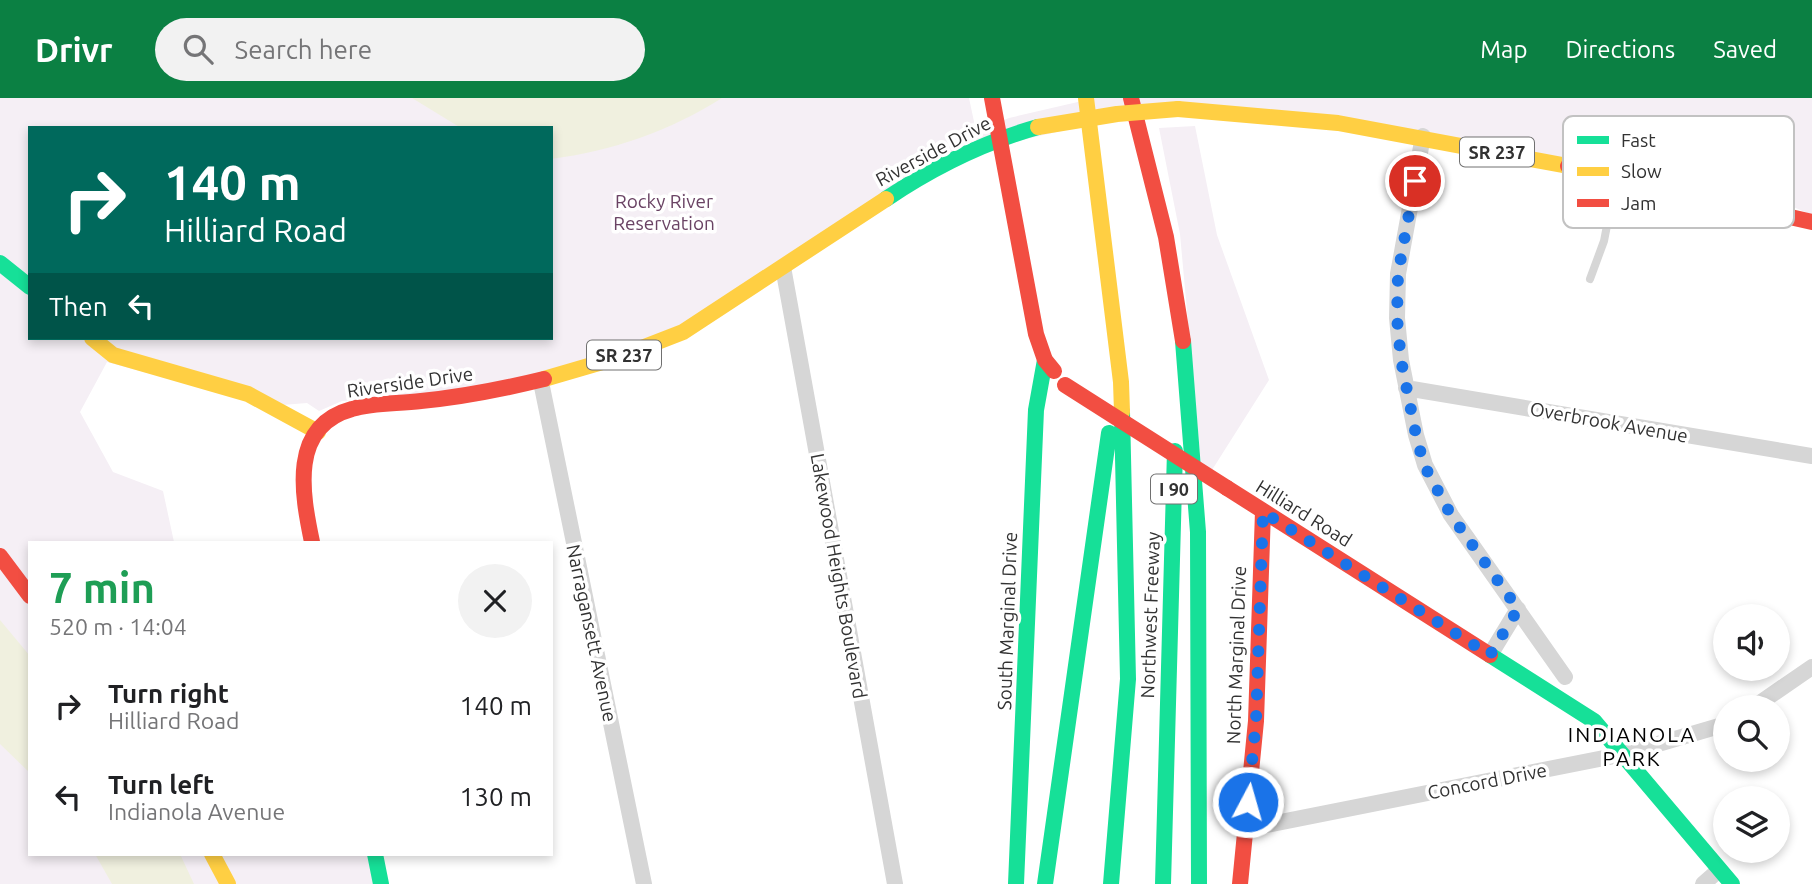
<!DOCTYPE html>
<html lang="en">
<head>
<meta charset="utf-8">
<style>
	body { margin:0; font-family:Ubuntu,sans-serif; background:#f2f2f2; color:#202124; height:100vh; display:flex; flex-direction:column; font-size:26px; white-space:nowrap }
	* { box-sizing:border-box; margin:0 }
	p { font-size:23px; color:#757577 }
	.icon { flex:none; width:38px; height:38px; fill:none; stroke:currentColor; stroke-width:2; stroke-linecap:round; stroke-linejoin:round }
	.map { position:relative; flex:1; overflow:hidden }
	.panel { position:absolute; left:28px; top:443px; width:525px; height:315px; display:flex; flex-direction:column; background:#fff; border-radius:0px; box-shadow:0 4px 10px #0003 }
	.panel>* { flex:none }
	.top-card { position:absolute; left:28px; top:28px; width:525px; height:214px; border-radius:0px; box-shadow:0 4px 10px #0003; background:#00695c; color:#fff; overflow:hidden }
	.buttons { position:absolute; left:1713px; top:506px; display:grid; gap:14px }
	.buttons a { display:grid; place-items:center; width:77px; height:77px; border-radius:50%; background:#fff; box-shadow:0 4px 10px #0003; font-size:35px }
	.pin { position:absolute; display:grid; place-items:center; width:60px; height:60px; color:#fff; margin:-30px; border:4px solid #fff; border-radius:50%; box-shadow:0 2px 7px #0007 }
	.me { position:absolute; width:77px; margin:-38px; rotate:6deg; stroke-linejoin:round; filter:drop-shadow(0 0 5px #0008) }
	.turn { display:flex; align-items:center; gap:24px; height:147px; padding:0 21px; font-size:32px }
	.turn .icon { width:91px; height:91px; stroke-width:2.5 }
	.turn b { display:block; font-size:49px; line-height:60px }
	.then { display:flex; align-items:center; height:66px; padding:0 21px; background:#0003; gap:14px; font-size:26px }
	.round { display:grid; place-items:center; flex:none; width:74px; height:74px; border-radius:37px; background:#f2f2f2 }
	.headline { display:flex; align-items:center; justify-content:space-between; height:119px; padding:0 21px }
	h1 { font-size:42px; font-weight:700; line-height:52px; color:#1e9e55 }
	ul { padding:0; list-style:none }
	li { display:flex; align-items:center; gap:21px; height:91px; padding:0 21px }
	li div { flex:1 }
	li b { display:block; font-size:26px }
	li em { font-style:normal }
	header { display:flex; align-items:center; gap:42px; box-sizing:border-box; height:98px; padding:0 35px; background:#0b8043; color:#fff }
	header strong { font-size:33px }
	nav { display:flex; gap:38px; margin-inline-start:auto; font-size:24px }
	.search { width:490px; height:63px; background:#f2f2f2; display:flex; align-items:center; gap:18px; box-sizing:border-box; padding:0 24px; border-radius:38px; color:#757577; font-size:26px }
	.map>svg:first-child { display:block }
	.green { fill:#f5eff5; fill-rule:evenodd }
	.water { fill:#f0f0df }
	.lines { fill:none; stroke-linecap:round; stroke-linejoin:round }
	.lane { stroke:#d6d6d6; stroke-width:8 }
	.street { stroke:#d6d6d6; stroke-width:16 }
	.fast { stroke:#16e098; stroke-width:16 }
	.slow { stroke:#ffcf43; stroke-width:16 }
	.jam { stroke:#f24e42; stroke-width:16 }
	.slow-bridge { stroke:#ffcf43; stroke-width:16 }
	.jam-bridge { stroke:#f24e42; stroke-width:16 }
	.route { stroke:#1a73e8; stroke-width:12; stroke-dasharray:0 21.6 }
	.labels { text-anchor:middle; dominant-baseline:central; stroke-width:7; stroke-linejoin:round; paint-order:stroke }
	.shield { fill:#fff; stroke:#707070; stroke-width:2 }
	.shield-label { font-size:18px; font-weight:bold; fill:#323232 }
	.street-label { font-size:19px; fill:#323232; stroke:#fff }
	.park-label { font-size:19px; fill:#6a4364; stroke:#fff }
	.neighbourhood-label { font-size:21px; letter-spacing:2px; fill:#000; stroke:#fff }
	.key { fill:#fff; stroke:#c2c2c2; stroke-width:2 }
	.key-label { font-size:19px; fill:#323232 }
</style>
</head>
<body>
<header>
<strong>Drivr</strong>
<div class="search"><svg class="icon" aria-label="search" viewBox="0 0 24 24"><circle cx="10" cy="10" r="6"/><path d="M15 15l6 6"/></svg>Search here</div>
<nav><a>Map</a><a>Directions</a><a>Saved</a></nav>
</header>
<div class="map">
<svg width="1812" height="786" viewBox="0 0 1812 786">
	<rect width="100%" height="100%" fill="#fff"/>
	<path class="green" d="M0,0h969l7,33 33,-13 86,-20h717v117l-28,-12 -28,-7 -457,-79 -150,-6 -176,40 -289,186 -213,56 -129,8 -23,10 -12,-8 -37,3 -163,-44 -27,50 33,60 50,19 11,51h-144v312h343l7,30h-380zM30,30h521v210h-521z
		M1195,28l22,109 52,145 -57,90 -11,-6 -21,-230 -21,-106z"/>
	<path class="water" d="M412,0h310c-52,33 -110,53 -171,61v-31h-90z
		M0,522l30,36v117l-30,-29z
		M95,756h85l14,30h-82z"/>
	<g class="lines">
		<path class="lane" d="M1590,181l14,-38 12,-62"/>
		<path class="street" d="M1423,38l-25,138 -1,44 4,42 15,75 9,30 26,50 114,162
			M783,169l112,617
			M541,284l103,502
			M1406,290l406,68
			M1490,557l28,-46
			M1754,609l58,-40
			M1246,731l378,-75 102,-30
			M1703,786l16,-14"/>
		<path class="fast" d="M886,101c46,-31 98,-57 152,-72
			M0,165l30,24
			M1183,243l15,191 1,352
			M1490,557l104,66 138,163
			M375,756l6,30
			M1016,786l20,-474 9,-50
			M1045,786l64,-451
			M1111,786l17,-205 -6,-267
			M1163,786l12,-433"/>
		<path class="slow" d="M1086,0l35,284 1,30
			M1178,11l160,14 230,43
			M92,240l21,17 135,39 70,38
			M544,281l72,-21 67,-26 203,-133
			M212,756l16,30"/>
		<path class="jam" d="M992,0l44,236 9,26 9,11
			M1131,0l35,139 17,104
			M1568,68l244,56
			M1227,390l263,167
			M312,444c-10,-48 -23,-116 40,-133 22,-7 46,-5 69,-8 42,-4 82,-12 123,-22
			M0,458l30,40
			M1240,786l16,-163 7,-210"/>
		<path class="slow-bridge" d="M1038,29l79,-13 61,-5"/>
		<path class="jam-bridge" d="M1065,287l162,103"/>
	</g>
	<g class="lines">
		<path class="route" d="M1248,704l8,-81 7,-209 227,143 28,-46 -67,-94 -27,-50 -8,-30 -15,-75 -4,-42 1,-44 17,-93"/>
	</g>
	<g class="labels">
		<g class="shield">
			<rect x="1460" y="39.5" width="74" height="29" rx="5"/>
			<rect x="587" y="242.5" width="74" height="29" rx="5"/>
			<rect x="1151" y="376.5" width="46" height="29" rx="5"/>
		</g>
		<g class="shield-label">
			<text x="1497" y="54">SR 237</text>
			<text x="624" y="257">SR 237</text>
			<text x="1174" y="391">I 90</text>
		</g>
		<g class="street-label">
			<text transform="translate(933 53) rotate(-28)">Riverside Drive</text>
			<text transform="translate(410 284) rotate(-8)">Riverside Drive</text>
			<text transform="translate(1609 324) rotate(10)">Overbrook Avenue</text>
			<text transform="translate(1304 415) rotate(32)">Hilliard Road</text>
			<text transform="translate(839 478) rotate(80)">Lakewood Heights Boulevard</text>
			<text transform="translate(1150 517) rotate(-88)">Northwest Freeway</text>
			<text transform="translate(1007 523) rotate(-88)">South Marginal Drive</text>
			<text transform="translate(592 535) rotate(78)">Narragansett Avenue</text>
			<text transform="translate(1236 557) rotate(-88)">North Marginal Drive</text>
			<text transform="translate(1487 683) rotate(-11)">Concord Drive</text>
		</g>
		<g class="park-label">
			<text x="664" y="103">Rocky River<tspan x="664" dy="22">Reservation</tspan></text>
		</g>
		<g class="neighbourhood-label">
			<text x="1632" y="636">INDIANOLA<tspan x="1632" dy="24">PARK</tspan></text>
		</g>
	</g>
	<rect x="1563" y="18" width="231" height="112" rx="10" class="key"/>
	<rect x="1577" y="38" width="32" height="8" fill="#16e098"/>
	<rect x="1577" y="69" width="32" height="9" fill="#ffcf43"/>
	<rect x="1577" y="101" width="32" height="8" fill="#f24e42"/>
	<g class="key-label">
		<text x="1621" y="49">Fast</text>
		<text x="1621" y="80">Slow</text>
		<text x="1621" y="112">Jam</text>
	</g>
</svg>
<div class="buttons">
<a><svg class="icon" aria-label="sound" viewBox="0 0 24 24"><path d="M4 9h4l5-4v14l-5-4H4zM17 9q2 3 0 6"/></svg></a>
<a><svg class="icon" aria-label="search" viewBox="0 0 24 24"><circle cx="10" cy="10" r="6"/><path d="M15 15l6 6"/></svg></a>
<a><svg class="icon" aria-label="layers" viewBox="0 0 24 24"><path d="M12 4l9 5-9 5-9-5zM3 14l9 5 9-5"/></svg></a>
</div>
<div class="pin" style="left:1415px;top:83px;background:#d93025"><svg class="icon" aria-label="arrive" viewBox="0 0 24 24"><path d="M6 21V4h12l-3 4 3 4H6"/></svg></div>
<svg class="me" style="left:1248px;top:704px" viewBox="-20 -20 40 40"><circle r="17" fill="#1a73e8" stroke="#fff" stroke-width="3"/><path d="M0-11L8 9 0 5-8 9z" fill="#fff"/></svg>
<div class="top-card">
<div class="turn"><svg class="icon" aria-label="right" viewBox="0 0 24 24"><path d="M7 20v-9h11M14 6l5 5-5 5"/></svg><div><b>140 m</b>Hilliard Road</div></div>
<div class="then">Then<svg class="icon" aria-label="left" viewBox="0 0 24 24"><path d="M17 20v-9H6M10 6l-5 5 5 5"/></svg></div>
</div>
<section class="panel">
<div class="headline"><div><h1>7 min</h1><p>520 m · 14:04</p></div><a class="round"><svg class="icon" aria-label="close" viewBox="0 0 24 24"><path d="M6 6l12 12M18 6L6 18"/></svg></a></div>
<ul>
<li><svg class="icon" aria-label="right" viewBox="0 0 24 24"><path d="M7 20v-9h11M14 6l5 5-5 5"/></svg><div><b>Turn right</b><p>Hilliard Road</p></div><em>140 m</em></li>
<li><svg class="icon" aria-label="left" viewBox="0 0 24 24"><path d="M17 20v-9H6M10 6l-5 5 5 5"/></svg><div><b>Turn left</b><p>Indianola Avenue</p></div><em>130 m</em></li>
</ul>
</section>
</div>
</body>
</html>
